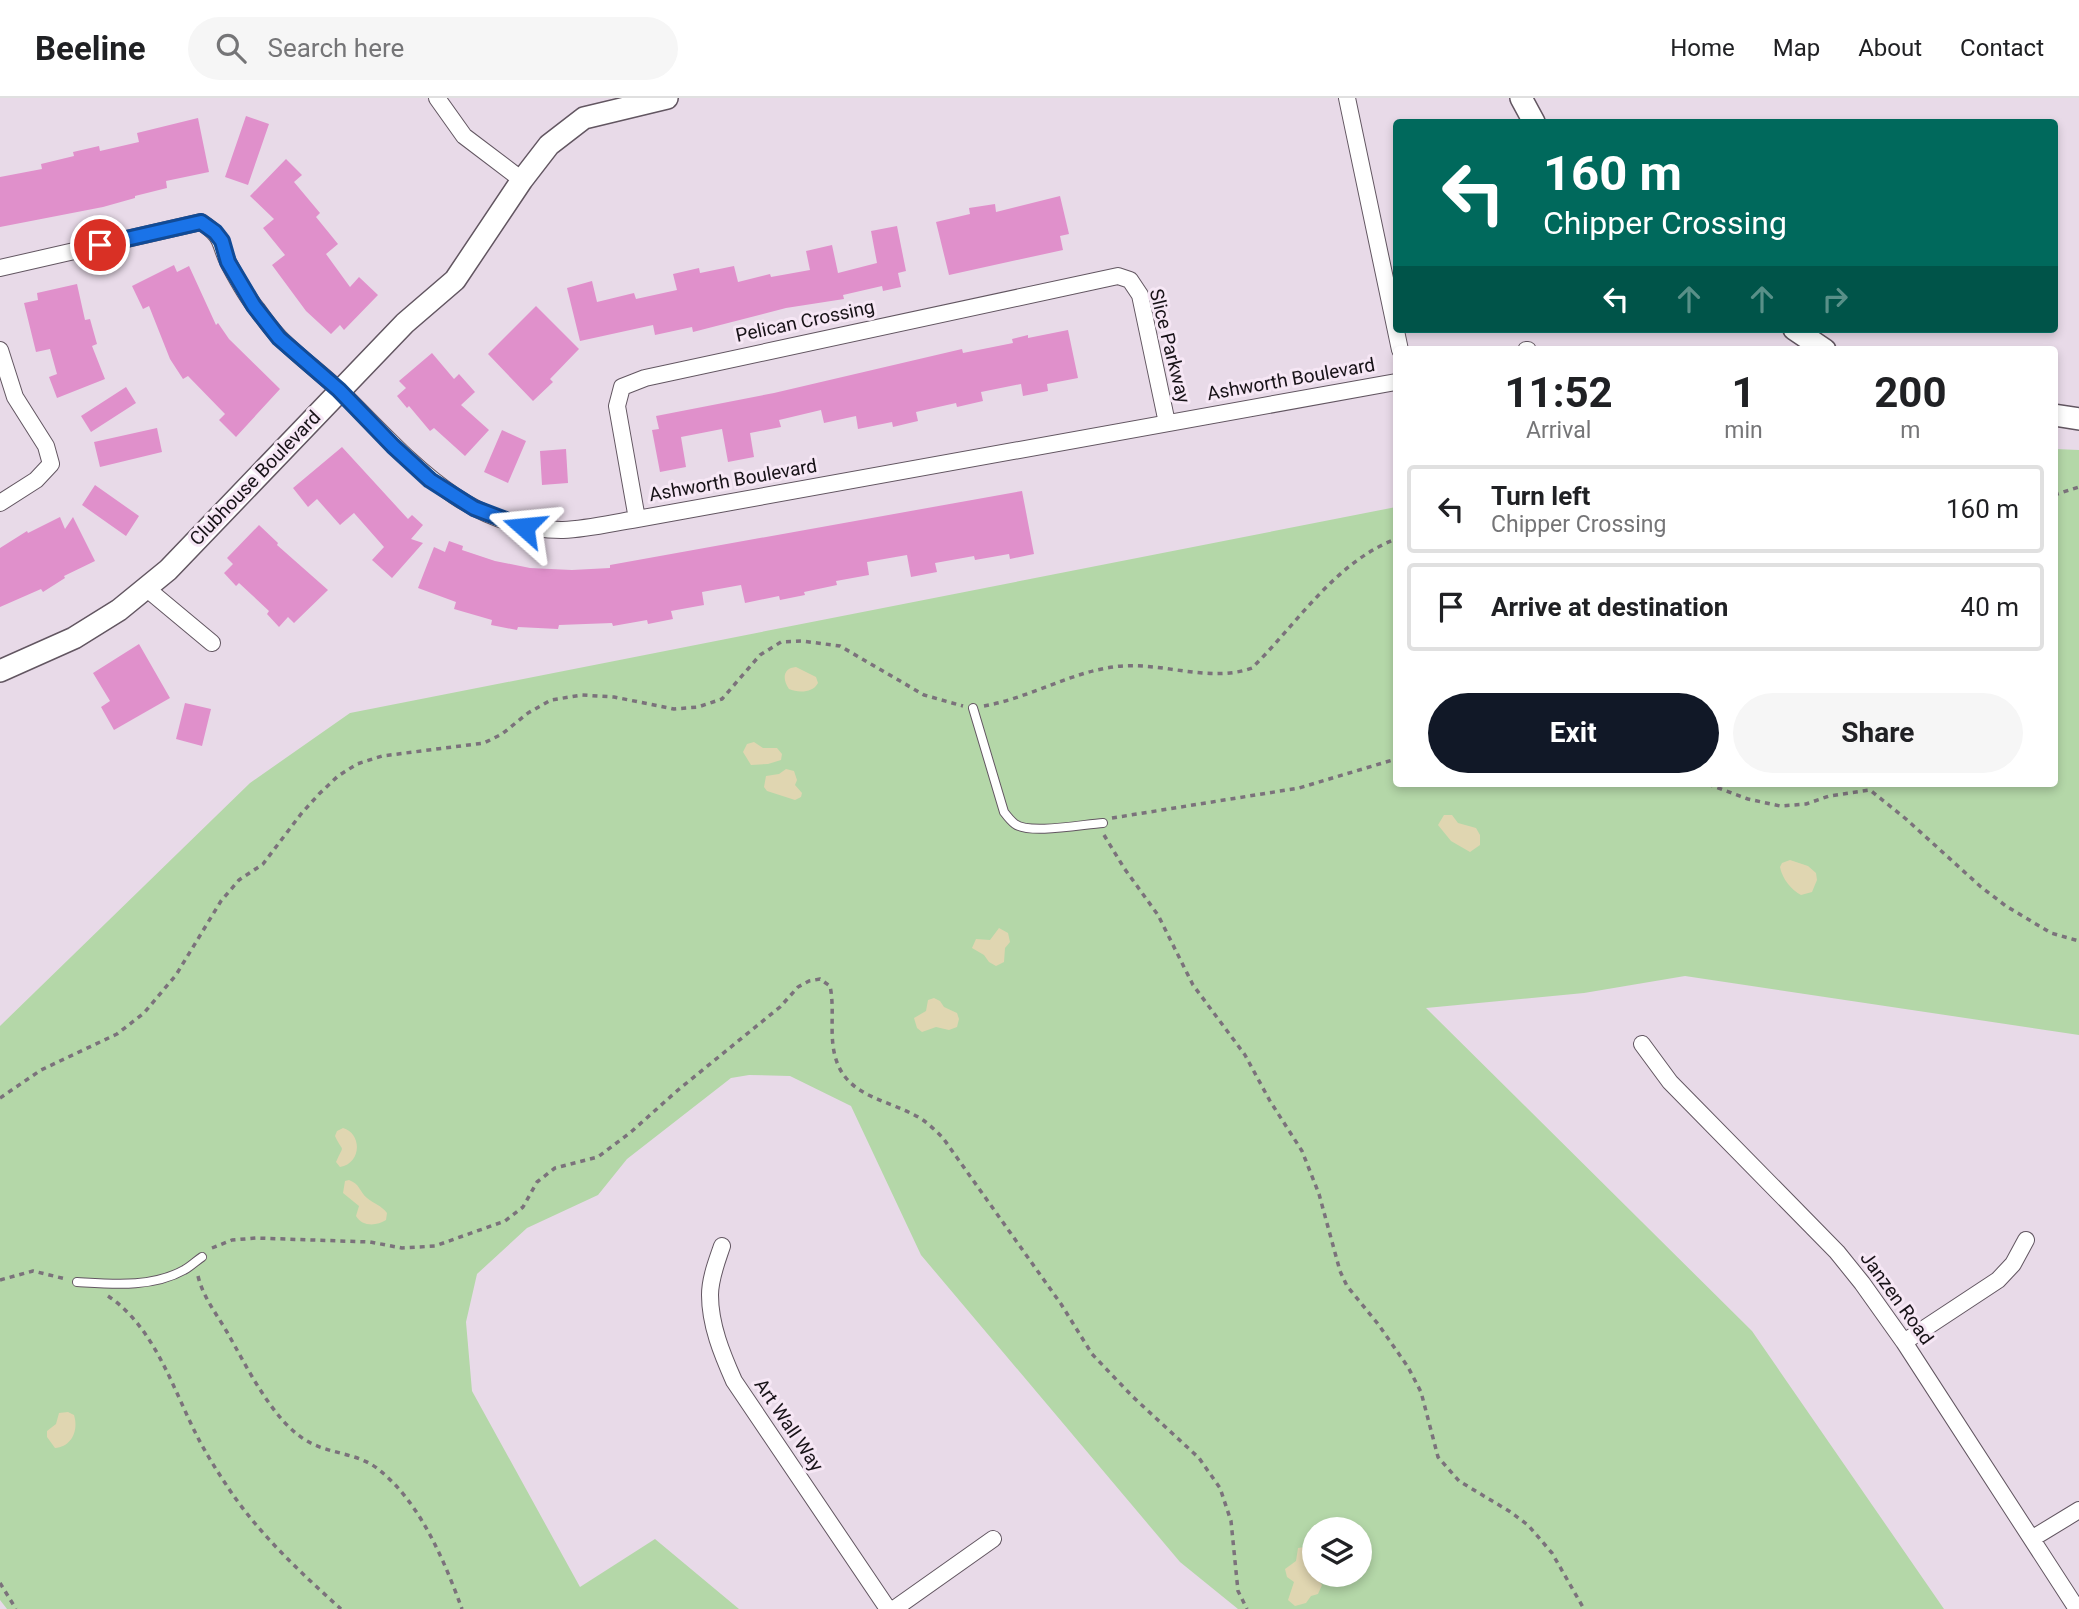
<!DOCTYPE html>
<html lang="en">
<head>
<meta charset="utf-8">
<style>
	body { margin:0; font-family:Roboto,sans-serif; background:#f6f6f6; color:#202124; height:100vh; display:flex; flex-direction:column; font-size:26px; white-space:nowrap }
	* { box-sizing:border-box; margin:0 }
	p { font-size:23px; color:#757577 }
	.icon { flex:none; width:38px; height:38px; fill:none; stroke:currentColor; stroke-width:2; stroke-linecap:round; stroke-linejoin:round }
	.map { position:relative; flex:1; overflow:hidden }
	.details { position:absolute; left:1393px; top:248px; width:665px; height:441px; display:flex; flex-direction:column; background:#fff; border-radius:7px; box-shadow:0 4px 10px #0003 }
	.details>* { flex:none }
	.hud { position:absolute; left:1393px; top:21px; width:665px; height:214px; border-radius:7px; box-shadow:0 4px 10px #0003; background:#00695c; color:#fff; overflow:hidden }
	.fabs { position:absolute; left:1302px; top:1419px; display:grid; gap:14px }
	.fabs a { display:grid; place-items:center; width:70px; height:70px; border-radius:50%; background:#fff; box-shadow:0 4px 10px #0003; font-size:35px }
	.pin { position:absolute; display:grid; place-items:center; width:60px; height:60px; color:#fff; margin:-30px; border:4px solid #fff; border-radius:50%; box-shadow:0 2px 7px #0007 }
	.me { position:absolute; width:77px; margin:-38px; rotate:288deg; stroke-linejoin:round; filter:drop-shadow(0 0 5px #0008) }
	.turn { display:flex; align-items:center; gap:24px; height:147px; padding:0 35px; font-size:32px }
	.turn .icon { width:91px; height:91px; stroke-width:2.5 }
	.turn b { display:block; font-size:49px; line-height:60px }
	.lanes { display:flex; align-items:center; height:66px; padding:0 35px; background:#0003; justify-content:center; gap:35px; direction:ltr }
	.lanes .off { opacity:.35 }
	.eta { display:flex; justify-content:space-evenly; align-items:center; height:119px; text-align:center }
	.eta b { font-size:42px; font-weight:700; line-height:49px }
	.cta { display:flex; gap:14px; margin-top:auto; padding:14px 35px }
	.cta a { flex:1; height:80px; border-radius:42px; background:#111827; color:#fff; font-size:28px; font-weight:700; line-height:80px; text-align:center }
	.cta a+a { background:#f6f6f6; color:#202124 }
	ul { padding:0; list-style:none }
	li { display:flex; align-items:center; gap:21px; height:88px; margin:0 14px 10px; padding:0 21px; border:4px solid #e0e0e0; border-radius:7px }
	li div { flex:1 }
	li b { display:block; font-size:26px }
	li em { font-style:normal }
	header { display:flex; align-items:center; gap:42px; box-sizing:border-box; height:98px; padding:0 35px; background:#fff; border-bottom:2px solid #e0e0e0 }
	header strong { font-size:33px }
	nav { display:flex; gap:38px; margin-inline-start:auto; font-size:24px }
	.search { width:490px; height:63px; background:#f6f6f6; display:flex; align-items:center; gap:18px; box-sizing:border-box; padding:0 24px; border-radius:38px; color:#757577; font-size:26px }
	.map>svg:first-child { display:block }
	.green { fill:#b4d7a8; fill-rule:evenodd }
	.sand { fill:#e0d6b1 }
	.building { fill:#e090cb }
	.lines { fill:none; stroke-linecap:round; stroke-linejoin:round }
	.service-casing { stroke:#625661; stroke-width:10 }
	.minor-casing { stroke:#625661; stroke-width:18 }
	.tertiary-casing { stroke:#625661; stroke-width:24 }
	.path { stroke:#7b727b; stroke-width:3.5; stroke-dasharray:5 5; stroke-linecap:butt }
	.service { stroke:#fff; stroke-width:8 }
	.minor { stroke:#fff; stroke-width:16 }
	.tertiary { stroke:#fff; stroke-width:21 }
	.route-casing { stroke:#114b97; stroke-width:18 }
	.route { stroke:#1a73e8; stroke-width:12 }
	.labels { text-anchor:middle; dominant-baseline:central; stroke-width:6; stroke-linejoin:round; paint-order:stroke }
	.street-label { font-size:19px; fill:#171217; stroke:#f6e7f5 }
</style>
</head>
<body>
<header>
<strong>Beeline</strong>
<div class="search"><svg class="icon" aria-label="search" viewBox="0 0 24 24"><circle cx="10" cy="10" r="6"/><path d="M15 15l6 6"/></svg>Search here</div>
<nav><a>Home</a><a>Map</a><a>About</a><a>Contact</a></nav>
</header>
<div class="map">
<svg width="2079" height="1511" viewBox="0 0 2079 1511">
	<rect width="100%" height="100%" fill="#e8dae8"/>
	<path class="green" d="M2055,351l24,1v585l-394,-59 -101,17 -158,15 326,323 192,278h-706l-58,-47 -259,-307 -70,-149 -61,-30 -41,-1 -18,3 -104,81 -29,36 -71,33 -50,46 -11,48 6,69 108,196 75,-48 84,70h-732l-7,-9v-574l250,-243 100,-70 1046,-206v277h658zM1314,1432h46v45h-46z"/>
	<path class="sand" d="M796,569l20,10 2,6c-5,10 -20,10 -29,6 -7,-10 -6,-21 7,-22z
		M754,644l9,6h14l5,6 -1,6 -13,4 -17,1 -8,-13 4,-8z
		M786,671l8,2 3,9 -2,5 7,8 -1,4 -6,3 -28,-9 -3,-4 2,-11 13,-2z
		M1444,717h8l6,8 18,5 4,7v10l-10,7 -19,-11 -13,-16z
		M1790,762l18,6 8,7 1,7 -5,12 -11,3c-10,-5 -19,-17 -21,-28l2,-4z
		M999,830l9,5 2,9 -5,6 -1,14 -8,4 -7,-4 -5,-7 -12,-7 4,-9 14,1z
		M934,900l6,3 4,6 13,6 2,6 -2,8 -8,3 -13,-3 -14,5 -5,-4 -3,-10 12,-7 2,-11z
		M343,1030c20,6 18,36 -3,39l-4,-5c9,-20 7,-8 -1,-26l2,-5z
		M349,1082c11,4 10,11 18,18 7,6 14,7 20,15l-1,7c-9,6 -24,7 -30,-4l3,-10 -16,-13 2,-12z
		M68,1314l6,3c5,16 -3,32 -19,33l-8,-11v-6l9,-7 3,-11z
		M1305,1449l9,4v24l8,10 -4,9 -7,2 -5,7 -11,3 -7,-6 6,-18 -7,-5 -2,-8 11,-8 2,-13z"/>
	<path class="building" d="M246,18l23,8 -21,61 -23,-8z
		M198,20l11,54 -43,9 1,7 -32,8v2l-32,9 -103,20v-50l42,-8 -1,-5 33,-8 -1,-4 26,-6 1,5 39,-9 -2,-9z
		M286,61l16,16 -8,7 26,31 -4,4 22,27 -12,10 24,33 9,-10 19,18 -34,35 -4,-5 -9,9 -25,-23 -34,-46 13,-10 -22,-27 11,-9 -24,-23z
		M1060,98l9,38 -9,2 3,14 -114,25 -13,-53 34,-8 -1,-6 26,-4 1,8z
		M897,128l9,45 -8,2 3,14 -18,4 -1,-5 -39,9 1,4 -58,9 -93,24 -1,-5 -37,8 -2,-10 -73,16 -13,-53 25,-7 5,21 37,-9 2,6 41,-9 -4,-16 26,-6 1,5 34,-7 4,16 32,-8 1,3 39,-7 -4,-19 26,-6 6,28 39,-10 -6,-32z
		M174,167l3,7 12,-6 27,59 2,-2 11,16 51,50 -44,48 -17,-17 6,-6 -37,-38 -5,3 -13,-20 -21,-53 -6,3 -11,-23z
		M77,186l8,36 5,-1 7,25 -5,2 13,33 -48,19 -8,-21 8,-3 -7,-25 -14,3 -12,-49 14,-3 -1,-7z
		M536,208l43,43 -29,30 3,3 -20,19 -45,-47z
		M1068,232l10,48 -31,6 1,7 -25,5 -2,-12 -40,8 2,9 -26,6 -1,-4 -40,9 2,9 -25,6 -1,-5 -34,7 -2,-13 -32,7 -3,-13 -42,10 2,7 -31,6 4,24 -26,5 -6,-33 -41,8 5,30 -26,5 -8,-42 7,-1 -3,-13 118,-23 188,-44 1,4 50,-10 -1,-4 16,-4v3z
		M432,255l22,26 5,-5 16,18 -14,13 28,25 -24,26 -31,-28 -4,3 -21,-25 -2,2 -10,-12 9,-8 -7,-7z
		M126,289l10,16 -45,29 -10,-16z
		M157,330l5,24 -62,15 -6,-25z
		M502,332l24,11 -18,42 -24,-11z
		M342,349l66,72 4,-4 11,10 -12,14 12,4 -31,35 -20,-18 12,-13 -30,-34 -14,12 -23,-26 -9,8 -15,-19z
		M566,351l2,34 -26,2 -2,-34z
		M95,387l44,31 -13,20 -44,-31z
		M1022,393l12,63 -24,5 -1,-5 -34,6 -1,-4 -39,7 2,9 -26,5 -4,-22 -40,7 2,13 -33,6 1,4 -33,7 1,3 -25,5 -1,-4 -34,7 -4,-18 -39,7 2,13 -33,6 2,8 -25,5 -1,-4 -34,6 -1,-3 -53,2 -1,4 -40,-2 -1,3 -26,-5 1,-5 -38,-11 2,-7 -38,-14 16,-41 11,5 4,-11 14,5 -1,4 33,11 35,7 42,2 38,-2v-3z
		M60,419l5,12 8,-12 22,44 -31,15 1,2 -22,14 -2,-3 -41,18v-59l27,-17 1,2z
		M259,427l19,18 -1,2 51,45 -34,33 -6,-6 -9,10 -12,-13 2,-3 -30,-28 -3,3 -12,-13 9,-9 -6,-6z
		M139,546l31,54 -56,32 -13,-23 9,-6 -17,-28z
		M185,605l26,6 -9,37 -26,-7z"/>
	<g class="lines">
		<g class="service-casing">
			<path id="service" d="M973,610l31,104c3,4 7,9 11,12 15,11 69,0 88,-1
				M77,1184c35,2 75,6 107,-12 6,-3 12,-9 18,-13"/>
		</g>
		<g class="minor-casing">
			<path id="minor" d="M437,0l27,38 58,44
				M1347,0l53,252
				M0,170l201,-46c24,16 17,20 28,42 8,15 17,32 28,45 7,10 15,21 23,29 19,19 41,35 60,53 65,63 124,140 223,139 25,-1 49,-7 74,-11l759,-137
				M0,252l15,47 31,49 5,18 -15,16 -36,23
				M1526,252h2
				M637,421l-20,-113 5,-19 23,-9 473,-102 12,4 10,15 27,128
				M146,490l66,55
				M1642,946l28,38 167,170 25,31 42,59 173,267
				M722,1148c-5,15 -12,32 -12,49 0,30 12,59 24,86l154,228
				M1904,1244l94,-62 15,-16 13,-24
				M2033,1440l46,-28
				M894,1511l99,-70"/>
		</g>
		<g class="tertiary-casing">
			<path id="tertiary" d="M1521,0l13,24
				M1794,231l31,21
				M2054,317l25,4
				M0,573l74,-33 45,-28 49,-40 237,-247 50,-43 67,-100 27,-35 35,-27 83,-20"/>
		</g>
		<path class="path" d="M2054,397l25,-8
			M984,608c45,-8 85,-33 129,-39 46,-7 95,17 139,1 45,-44 83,-106 144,-129
			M1708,686l40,15 32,7 26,-2 23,-8 41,-6 36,29 75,68 25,19 45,27 28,8
			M1112,720l187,-30 97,-29
			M1104,737l20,33 34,47 35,70 52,70 25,46 32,50 17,43 21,77 7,15 31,38 30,43 13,25 17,65 21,24 50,30 19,14 24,28 32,56
			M0,1000l41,-28 76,-36 27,-21 32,-38 45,-74 18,-21 24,-16 38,-50 18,-20 19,-18 19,-12 25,-8 102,-13 18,-9 26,-21 23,-13 31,-5 32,2 60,12 24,-2 24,-8 38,-44 21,-13 21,-1 38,5 84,49 39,11
			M212,1150l20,-8 24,-2 114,4 32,6 33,-2 70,-25 18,-14 14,-25 18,-14 43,-11 33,-25 47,-42 102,-83 18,-20 11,-6 11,-2 10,7c5,23 -1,47 5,70 11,43 56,43 88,64 7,5 14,12 20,18l118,166 31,50 41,43 66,61 21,30 11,33 7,70 9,18
			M198,1178c5,21 18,37 29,56 19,33 47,92 82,110 21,12 49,11 69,27 42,33 66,91 84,140
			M0,1182l33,-9 33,8
			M108,1198c46,31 64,90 88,138 9,18 21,37 33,55 30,45 72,84 112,120
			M0,1485l16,26"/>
		<use href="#service" class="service"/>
		<use href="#minor" class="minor"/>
		<use href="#tertiary" class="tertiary"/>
	</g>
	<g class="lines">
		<g class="route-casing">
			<path id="route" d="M100,147l101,-23 14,10 7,9 6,21 26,44 25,32 60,52 54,56 37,34 44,28 50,19"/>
		</g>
		<use href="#route" class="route"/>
	</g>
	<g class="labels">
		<g class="street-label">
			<text transform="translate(805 223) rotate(-12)">Pelican Crossing</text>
			<text transform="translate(1170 248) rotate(76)">Slice Parkway</text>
			<text transform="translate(1291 281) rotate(-10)">Ashworth Boulevard</text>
			<text transform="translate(255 380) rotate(-46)">Clubhouse Boulevard</text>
			<text transform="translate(733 382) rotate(-10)">Ashworth Boulevard</text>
			<text transform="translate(1897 1200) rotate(54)">Janzen Road</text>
			<text transform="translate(789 1327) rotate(56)">Art Wall Way</text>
		</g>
	</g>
</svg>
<div class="fabs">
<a><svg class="icon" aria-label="layers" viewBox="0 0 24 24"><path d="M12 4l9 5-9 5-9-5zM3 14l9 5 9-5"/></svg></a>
</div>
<div class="pin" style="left:100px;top:147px;background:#d93025"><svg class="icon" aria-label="arrive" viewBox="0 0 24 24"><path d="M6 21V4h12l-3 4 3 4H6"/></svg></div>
<svg class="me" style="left:524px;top:429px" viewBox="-20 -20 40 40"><path d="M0-17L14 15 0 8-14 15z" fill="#1a73e8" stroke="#fff" stroke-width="4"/></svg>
<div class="hud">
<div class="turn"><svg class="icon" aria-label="left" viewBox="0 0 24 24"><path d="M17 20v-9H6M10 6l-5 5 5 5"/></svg><div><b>160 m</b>Chipper Crossing</div></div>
<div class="lanes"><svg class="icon" aria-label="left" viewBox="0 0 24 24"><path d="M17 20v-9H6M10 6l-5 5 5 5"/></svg><svg class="icon off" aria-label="ahead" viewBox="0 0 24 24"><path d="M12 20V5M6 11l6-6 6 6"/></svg><svg class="icon off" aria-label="ahead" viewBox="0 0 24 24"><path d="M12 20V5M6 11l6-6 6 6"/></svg><svg class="icon off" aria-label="right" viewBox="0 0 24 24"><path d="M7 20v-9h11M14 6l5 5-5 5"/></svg></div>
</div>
<section class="details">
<div class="eta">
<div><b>11:52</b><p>Arrival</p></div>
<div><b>1</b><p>min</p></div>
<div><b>200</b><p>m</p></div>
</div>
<ul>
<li><svg class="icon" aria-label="left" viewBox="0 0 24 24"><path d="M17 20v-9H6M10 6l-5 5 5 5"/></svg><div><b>Turn left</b><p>Chipper Crossing</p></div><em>160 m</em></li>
<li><svg class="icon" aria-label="arrive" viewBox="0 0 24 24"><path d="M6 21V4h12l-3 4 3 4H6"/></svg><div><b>Arrive at destination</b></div><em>40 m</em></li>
</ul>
<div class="cta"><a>Exit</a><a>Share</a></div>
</section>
</div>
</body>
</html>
